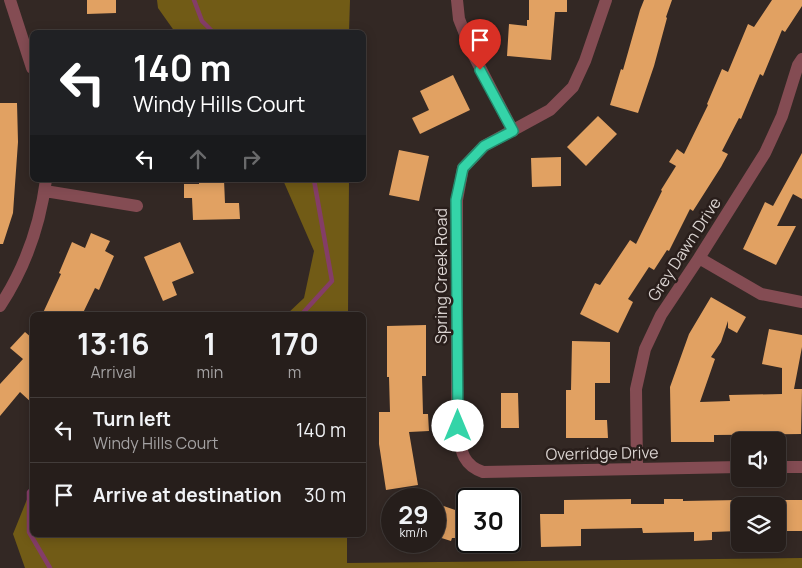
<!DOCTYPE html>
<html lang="en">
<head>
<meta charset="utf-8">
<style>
	body { margin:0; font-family:Manrope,sans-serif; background:#2e2724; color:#f1f3f6; height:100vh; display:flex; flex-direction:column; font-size:19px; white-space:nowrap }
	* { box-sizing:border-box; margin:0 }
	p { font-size:16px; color:#a4a2a3 }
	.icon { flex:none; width:28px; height:28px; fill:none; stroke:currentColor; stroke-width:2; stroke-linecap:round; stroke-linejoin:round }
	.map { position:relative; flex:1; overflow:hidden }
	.details { position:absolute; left:30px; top:312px; width:336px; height:225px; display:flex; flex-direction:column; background:#261e1b; border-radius:8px; box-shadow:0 2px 12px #0003,0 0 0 1px #423c3a }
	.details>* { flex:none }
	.hud { position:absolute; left:30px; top:30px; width:336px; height:152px; border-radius:8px; box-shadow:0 2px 12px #0003,0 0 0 1px #423c3a; background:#202124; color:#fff; overflow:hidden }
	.fabs { position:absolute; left:731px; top:432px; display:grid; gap:10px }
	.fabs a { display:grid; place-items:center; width:55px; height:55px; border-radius:8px; background:#261e1b; box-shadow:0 2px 12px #0003,0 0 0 1px #423c3a; font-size:25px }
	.speed { position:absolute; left:381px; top:488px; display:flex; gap:10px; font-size:25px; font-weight:700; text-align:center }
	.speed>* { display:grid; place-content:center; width:65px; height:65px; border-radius:50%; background:#261e1b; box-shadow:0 2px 12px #0003,0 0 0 1px #423c3a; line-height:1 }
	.speed small { font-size:12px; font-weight:400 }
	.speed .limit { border:2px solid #111; border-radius:8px; background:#fff; color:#111 }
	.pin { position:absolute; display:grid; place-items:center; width:42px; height:42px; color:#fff; margin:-51px -21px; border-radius:50% 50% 50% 0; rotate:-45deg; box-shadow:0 0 5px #0007 }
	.pin .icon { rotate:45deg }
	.me { position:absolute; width:55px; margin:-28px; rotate:0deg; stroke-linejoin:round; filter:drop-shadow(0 0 4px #0008) }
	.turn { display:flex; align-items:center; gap:18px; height:105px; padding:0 20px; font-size:22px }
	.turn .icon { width:65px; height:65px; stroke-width:2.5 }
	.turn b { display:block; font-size:35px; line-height:42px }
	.lanes { display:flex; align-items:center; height:48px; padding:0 20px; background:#0003; justify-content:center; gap:25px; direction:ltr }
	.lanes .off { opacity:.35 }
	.eta { display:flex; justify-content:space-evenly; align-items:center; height:85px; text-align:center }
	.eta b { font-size:30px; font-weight:700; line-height:35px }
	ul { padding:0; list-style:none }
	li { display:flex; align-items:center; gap:15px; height:65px; padding:0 20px; border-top:1px solid #423c3a }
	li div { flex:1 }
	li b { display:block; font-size:19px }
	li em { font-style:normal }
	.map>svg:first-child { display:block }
	.forest { fill:#715b16 }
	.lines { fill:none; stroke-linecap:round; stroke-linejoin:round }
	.stream { stroke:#843d67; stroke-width:4.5 }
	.building { fill:#e1a162 }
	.street { stroke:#844c53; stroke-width:12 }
	.route-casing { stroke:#228a6d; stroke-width:12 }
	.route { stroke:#34d4a8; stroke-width:9 }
	.labels { text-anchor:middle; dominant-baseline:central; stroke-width:5; stroke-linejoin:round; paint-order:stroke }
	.street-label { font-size:16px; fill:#dad3d0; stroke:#291e1b }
</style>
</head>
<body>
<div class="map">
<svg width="802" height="568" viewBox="0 0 802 568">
	<rect width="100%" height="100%" fill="#332824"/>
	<path class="forest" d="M157,0h193l-1,32h-174l-17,-24z
		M283,180h66l-1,135h-62l18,-17 10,-47z
		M32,487v48h315v28l455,-5v10h-777l-12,-34z"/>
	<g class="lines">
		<path class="stream" d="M194,0l8,21 11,11
			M301,315l31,-34 -18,-101
			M32,489l-3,3v40l21,36"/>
	</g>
	<path class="building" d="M87,0h29v13l-29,1z
		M529,0h38v12h-12l-4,48 -44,-4 2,-32 18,2v-6h2z
		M644,0h28l-6,17 1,1 -13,48 -16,47 -28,-8 11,-36 2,1 17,-60z
		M772,0h30v6l-17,26 -3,-2 -19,46 -3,-2 -19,45 -2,-1 -17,33 6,3 -7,13 -28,44 -3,-2 -21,42 -2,-1 -13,20 -5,-3 -21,32 5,3 -15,31 -38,-19 15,-31 5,2 30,-45 6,4 26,-53 -1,-1 15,-24 -7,-4 8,-13 7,5 24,-49 -1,-1 15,-35 6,3 20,-48 6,3z
		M453,75l17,35 -50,24 -8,-16 17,-8 -9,-19z
		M0,103h17l1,39 -5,71 -10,31h-3z
		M598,116l19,18 -31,32 -19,-19z
		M399,150l30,6 -10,45 -30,-6z
		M802,153v46l-9,-5 -16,32h19l-20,39 -33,-16 22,-47 8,4z
		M561,157v29l-29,1 -1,-29z
		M199,180h25l1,23h14l1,16 -47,1 -1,-22h-8v-14h15z
		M91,233l19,8 -5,10 9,5 -15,34 -4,-2 -13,27h-40l19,-41 -2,-1 13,-31 13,6z
		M180,242l14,31 -22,9 5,13 -14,6 -19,-44z
		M711,297l35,20 -9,16 -9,-5v-7l-7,21 -10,15 4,2 -15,43 30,-1 -1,-6 53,-1v-26l-20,-4 7,-35 33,6v12l-8,42h8l-1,45 -87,1v7h-43l-1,-55 19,-53z
		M426,325v51h-4l1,38h5l1,17 -20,1 9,53 -32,5 -7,-46v-32h11l-1,-35h-2v-51z
		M25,332l7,6v65l-12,-11 -20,24v-32l23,-25 -13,-11z
		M572,341l38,1v41h-15v37h12l1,18h-42v-48h5z
		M501,393h17l1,35h-18z
		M631,499v5h33v-5h19v2l55,-1v31l-26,1v8l-18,1v-9l-51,1 -1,-5 -61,1v17l-40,1 -1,-33h24v-14z
		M778,500h24v31h-24z
		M435,503l23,8h10v27h-16l-1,3 -16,-5z"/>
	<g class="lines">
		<path class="street" d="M10,0l22,68
			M457,0l2,19 14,35 40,77
			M606,0l-21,61 -12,26 -23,23 -66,36 -21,22 -6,32v226c4,21 3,38 26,46l257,-5
			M45,191l92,15
			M699,258l62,36 41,8
			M0,306c25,-38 40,-81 46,-126
			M778,467h24
			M637,468l-1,-79 9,-40 16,-34 38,-57 66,-105 17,-37 16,-51 4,-6"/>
	</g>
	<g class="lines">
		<g class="route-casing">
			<path id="route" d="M458,426l-2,-226 7,-32 21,-22 29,-15 -33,-61"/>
		</g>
		<use href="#route" class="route"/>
	</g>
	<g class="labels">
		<g class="street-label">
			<text transform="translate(684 249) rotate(-57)">Grey Dawn Drive</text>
			<text transform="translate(441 276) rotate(-90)">Spring Creek Road</text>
			<text transform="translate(602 453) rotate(-1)">Overridge Drive</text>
		</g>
	</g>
</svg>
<div class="fabs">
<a><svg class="icon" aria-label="sound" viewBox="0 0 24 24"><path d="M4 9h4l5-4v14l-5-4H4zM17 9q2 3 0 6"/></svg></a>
<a><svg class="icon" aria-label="layers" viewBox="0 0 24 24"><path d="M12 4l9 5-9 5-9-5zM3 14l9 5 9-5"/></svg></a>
</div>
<div class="speed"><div>29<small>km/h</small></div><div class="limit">30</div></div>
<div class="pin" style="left:480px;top:70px;background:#d93025"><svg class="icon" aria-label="arrive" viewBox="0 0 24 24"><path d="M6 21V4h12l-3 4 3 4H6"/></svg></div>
<svg class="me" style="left:458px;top:426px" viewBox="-20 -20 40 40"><circle r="19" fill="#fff"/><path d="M0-13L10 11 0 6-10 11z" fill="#34d4a8"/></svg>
<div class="hud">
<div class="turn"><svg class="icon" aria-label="left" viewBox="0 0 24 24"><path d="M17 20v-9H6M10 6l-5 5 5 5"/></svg><div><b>140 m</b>Windy Hills Court</div></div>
<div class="lanes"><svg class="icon" aria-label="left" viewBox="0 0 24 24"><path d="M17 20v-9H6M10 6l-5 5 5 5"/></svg><svg class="icon off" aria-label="ahead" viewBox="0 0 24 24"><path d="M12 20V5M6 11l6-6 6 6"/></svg><svg class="icon off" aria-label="right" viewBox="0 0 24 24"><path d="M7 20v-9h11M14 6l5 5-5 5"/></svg></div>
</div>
<section class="details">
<div class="eta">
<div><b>13:16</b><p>Arrival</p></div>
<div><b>1</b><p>min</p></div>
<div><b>170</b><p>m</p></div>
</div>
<ul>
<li><svg class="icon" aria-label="left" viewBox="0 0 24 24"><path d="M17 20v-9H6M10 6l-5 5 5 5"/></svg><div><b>Turn left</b><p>Windy Hills Court</p></div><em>140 m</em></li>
<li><svg class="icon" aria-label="arrive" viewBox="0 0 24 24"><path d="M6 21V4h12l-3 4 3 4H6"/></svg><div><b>Arrive at destination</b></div><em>30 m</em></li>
</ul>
</section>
</div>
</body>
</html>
